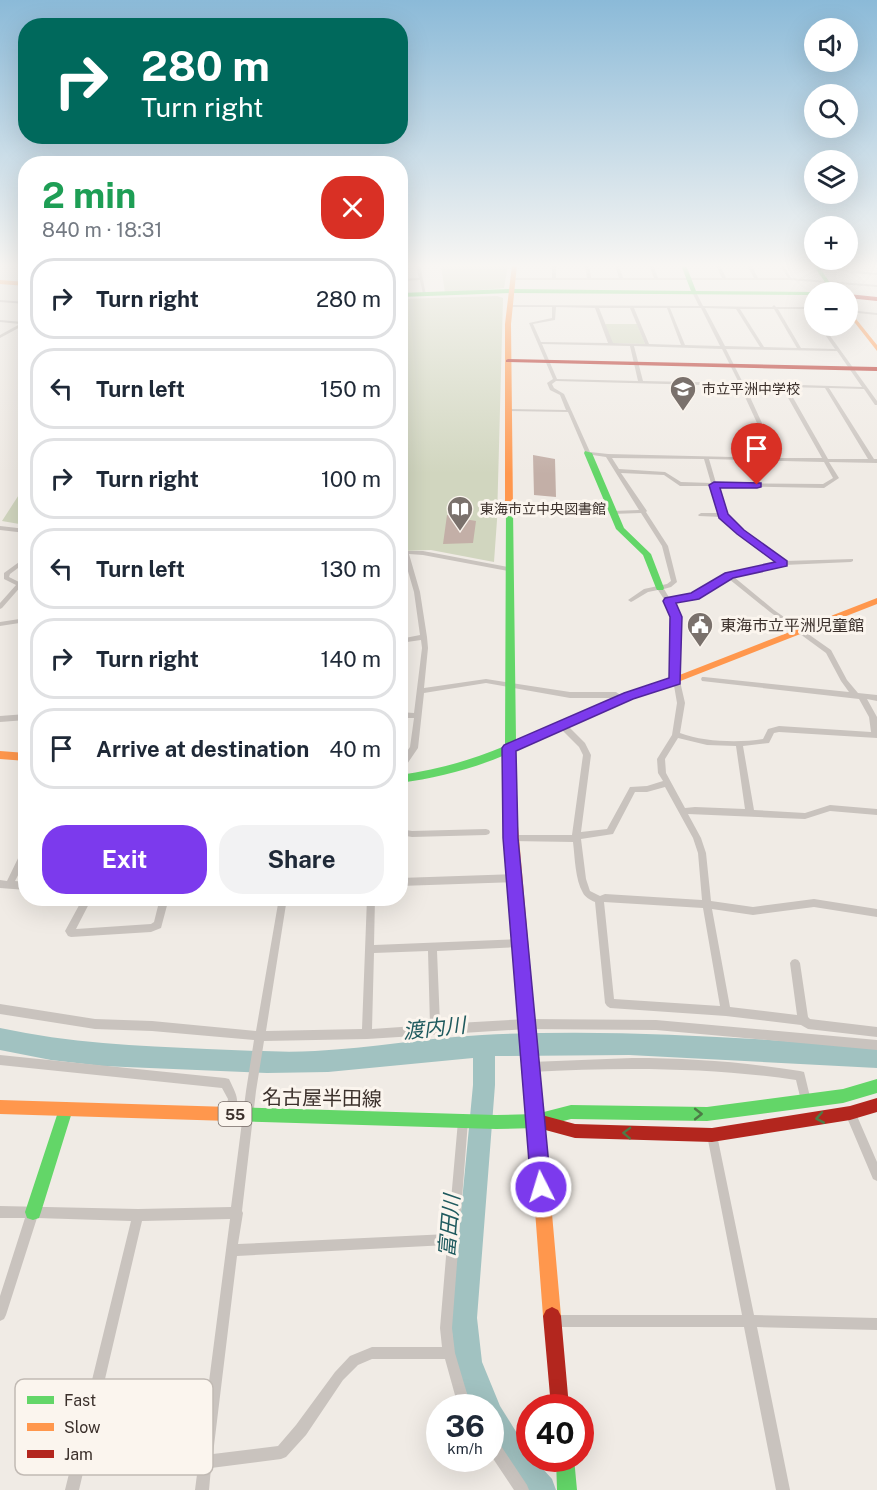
<!DOCTYPE html>
<html lang="en">
<head>
<meta charset="utf-8">
<style>
	body { margin:0; font-family:"Public Sans","Noto Sans JP",sans-serif; background:#f2f2f3; color:#1f2937; height:100vh; display:flex; flex-direction:column; font-size:22px; white-space:nowrap }
	* { box-sizing:border-box; margin:0 }
	p { font-size:20px; color:#747a83 }
	.icon { flex:none; width:33px; height:33px; fill:none; stroke:currentColor; stroke-width:2; stroke-linecap:round; stroke-linejoin:round }
	.map { position:relative; flex:1; overflow:hidden }
	.details { position:absolute; left:18px; top:156px; width:390px; height:750px; display:flex; flex-direction:column; background:#fff; border-radius:24px; box-shadow:0 6px 24px #0002 }
	.details>* { flex:none }
	.hud { position:absolute; left:18px; top:18px; width:390px; height:126px; border-radius:24px; box-shadow:0 6px 24px #0002; background:#00695c; color:#fff; overflow:hidden }
	.controls { position:absolute; left:804px; top:18px; display:grid; gap:12px }
	.controls a { display:grid; place-items:center; width:54px; height:54px; border-radius:50%; background:#fff; box-shadow:0 6px 24px #0002; font-size:30px }
	.speed { position:absolute; left:426px; top:1394px; display:flex; gap:12px; font-size:30px; font-weight:700; text-align:center }
	.speed>* { display:grid; place-content:center; width:78px; height:78px; border-radius:50%; background:#fff; box-shadow:0 6px 24px #0002; line-height:1 }
	.speed small { font-size:15px; font-weight:400 }
	.speed .limit { border:9px solid #d22; background:#fff; color:#111 }
	.pin { position:absolute; display:grid; place-items:center; width:51px; height:51px; color:#fff; margin:-62px -26px; border-radius:50% 50% 50% 0; rotate:-45deg; box-shadow:0 0 6px #0007 }
	.pin .icon { rotate:45deg }
	.me { position:absolute; width:66px; margin:-33px; rotate:355deg; stroke-linejoin:round; filter:drop-shadow(0 0 4px #0008) }
	.turn { display:flex; align-items:center; gap:21px; height:126px; padding:0 24px; font-size:27px }
	.turn .icon { width:78px; height:78px; stroke-width:2.5 }
	.turn b { display:block; font-size:42px; line-height:51px }
	.round { display:grid; place-items:center; flex:none; width:63px; height:63px; border-radius:24px; background:#f2f2f3 }
	.overview { display:flex; align-items:center; justify-content:space-between; height:102px; padding:0 24px }
	h1 { font-size:36px; font-weight:700; line-height:45px; color:#1e9e55 }
	.cta { display:flex; gap:12px; margin-top:auto; padding:12px 24px }
	.cta a { flex:1; height:69px; border-radius:24px; background:#7c3aed; color:#fff; font-size:24px; font-weight:700; line-height:69px; text-align:center }
	.cta a+a { background:#f2f2f3; color:#1f2937 }
	ul { padding:0; list-style:none }
	li { display:flex; align-items:center; gap:18px; height:81px; margin:0 12px 9px; padding:0 12px; border:3px solid #e0e1e3; border-radius:24px }
	li div { flex:1 }
	li b { display:block; font-size:22px }
	li em { font-style:normal }
	.map>svg:first-child { display:block }
	.green { fill:#d1d6bf }
	.lines { fill:none; stroke-linecap:round; stroke-linejoin:round }
	.river { fill:#a1c2c1; fill-rule:evenodd }
	.building { fill:#c3afa7 }
	.street { fill:#c9c3be; fill-rule:evenodd }
	.fast { fill:#63d668; fill-rule:evenodd }
	.slow { fill:#ff974d; fill-rule:evenodd }
	.jam { fill:#b3261e; fill-rule:evenodd }
	.oneway { stroke:#4d7b46 }
	.route { fill:#7c3aed; stroke:#51269a; stroke-width:1.5 }
	.labels { text-anchor:middle; dominant-baseline:central; stroke-width:6; stroke-linejoin:round; paint-order:stroke }
	.far-poi-label { font-size:14px; fill:#3b302b; stroke:#fbf5ee; text-anchor:start }
	.shield { fill:#fbf5ee; stroke:#756b66; stroke-width:1.5 }
	.shield-label { font-size:15px; font-weight:bold; fill:#3b302b }
	.poi-label { font-size:16px; fill:#3b302b; stroke:#fbf5ee; text-anchor:start }
	.near-street-label { font-size:20px; fill:#3b302b; stroke:#fbf5ee }
	.near-water-label { font-size:21px; font-style:italic; fill:#1f5a5e; stroke:#fbf5ee }
	.key { fill:#fbf5ee; stroke:#c1bab4; stroke-width:1.5 }
	.key-label { font-size:16px; fill:#3b302b }
</style>
</head>
<body>
<div class="map">
<svg width="877" height="1490" viewBox="0 0 877 1490">
	<rect width="100%" height="100%" fill="#f0ebe5"/>
	<path class="green" d="M441,265h67l-4,23 -59,5z
		M497,296l6,2 -6,222 -3,42 -63,-12 -30,1v-252z
		M605,324h32l8,20 -33,-1z
		M25,475v50l-23,-4 20,-31 -1,-12z"/>
	<g class="lines">
		<path class="river" d="M0,1028c69,15 137,18 207,21 36,1 72,4 108,2 56,-3 111,-13 167,-16 131,-7 262,3 393,12l2,1v20l-248,-13 -134,1v29l-18,233 5,44 18,44 30,48v4h3l19,21 4,11h-35l-31,-45v-38h-18l-18,-45 -3,-44 22,-233v-27l-145,14 -61,1 -165,-7 -51,-6 -51,-10z"/>
	</g>
	<path class="building" d="M533,455l22,4 1,38 -22,-2z
		M447,515l12,1v2l17,3 -3,22 -30,1z"/>
	<g class="lines">
		<path class="street" d="M400,265h20l6,30 -3,-1 -3,-14 -20,1v-2l19,-1 -3,-12 -16,1z
			M552,265h4v13h31l-2,-13h4l2,13h28l-4,-13h4l4,13h31l-5,-13h4l5,13h64l-6,-13h4l6,13h28l-7,-13h4l7,13h30l-8,-13h4l7,13 86,7v2l-87,-7h-276l-2,-1 2,-1h38z
			M852,271l25,2v2l-26,-2z
			M694,291l2,1 7,14 69,1 2,-2 2,2h38v2h-36l23,39 34,1 -16,-23h4l54,75v4h-2l-11,-16 -35,-1 45,71h3v4l-48,-1 10,16 -15,10 -107,-2 9,28 16,17 43,30 68,-2v2l-2,1 -67,3 -31,6 -19,6 40,33 57,40 16,30 11,13 19,2v6l-10,-2 10,18v21l-98,-6 -5,1 -5,10 -26,3 11,64 51,3 25,-8 47,4v6l-47,-4 -25,8 -117,-5 13,24 5,15 5,48 42,6 61,-8 63,10v8l-63,-10 -61,8 -41,-6 18,98 67,8 -7,-52 2,-3 3,-1 3,1 2,3 8,54 2,2 67,8v10l-69,-8 -7,-4 -75,-9 -116,-8 -3,-2 -2,-3 -10,-101c-5,-2 -10,-5 -12,-9 -8,-14 -8,-35 -10,-51l-62,-1 -3,-1 -1,-2 1,-2 3,-1h61l11,-80 -4,-8 -19,-19 -1,-2 1,-2h6l19,19 6,12 -10,77 26,-3 23,-42 17,-1 16,-5 -5,-8 -1,-14 15,-24 5,-32 -6,-35 2,-55 -15,-23 -10,2 -15,9 -2,1 -3,-2 16,-11 23,-5 4,-3 -9,-35 -21,-33 -30,1v-2l2,-1 26,-1 -33,-53 -20,-3 -18,-42 -60,-1 -2,-1 2,-1 58,1 -6,-15 -10,-5 -3,-7 6,-4 -24,-56 23,-5v-11h-42l-2,-1 2,-1 189,1 -7,-14zM556,307l39,1 13,35 -67,-1 -8,-18 22,-4zM599,308h31l15,36 -32,-1zM634,308h33l14,37 -32,-1zM670,308h31l19,38 -35,-1zM705,308l31,1 24,38 -35,-1zM740,309h34l23,39 -33,-1zM542,344l88,2 8,35 -81,-2zM634,346l88,3 17,34 -96,-2zM726,349l111,2 25,36 -119,-4zM556,381l184,5 33,72 -165,-4 -18,-2 -26,-58 -10,-6 -2,-4zM745,386l37,1 40,71h-44zM787,387l38,1 43,71h-40zM612,458l92,1 7,24 -30,-1 -16,-10 -46,-3zM709,459l115,3 9,16 -10,6 -107,-1zM621,473l43,2 16,11h32l8,27h-19l-3,2 1,1 23,1 16,16 41,29 -27,5 -25,8 -34,20 -23,4 -6,-10 7,-2 6,-5 -9,-36 -22,-34 1,-1zM729,579l41,33 56,41 15,28 8,11 -145,-15h-2l-1,2 1,2 157,18 10,18 2,15 -92,-6 -11,3 -5,10c-24,4 -59,3 -83,-6l5,-30 -8,-35 2,-55 -7,-11 25,-4zM678,738l29,7 29,1 9,63 -50,-2 -10,1 -19,-35 -1,-14zM665,787l28,51 5,15 4,47 -97,-6 -5,2 -10,-5 -4,-12 -5,-40 32,-5 22,-42h12zM604,902l99,6 17,98 -106,-7z
			M0,300l26,2v2l-26,-2z
			M848,310l29,3v2l-29,-3z
			M0,320l23,2 3,-1v3l-26,14v-3l20,-11 -20,-2z
			M0,526l26,3v4l-26,-3z
			M405,549l3,2h15l85,16 3,2 -3,2 -85,-16 -14,-1 11,38 7,45 1,11 -4,40 62,-9 84,13h46l10,7 -1,2h-6l-4,-3h-45l-84,-15 -62,10 -6,55 -15,22 -3,1v-10l10,-14 4,-29h-14v-6l14,1 8,-65 -1,-8 -21,3v-4l20,-4 -6,-43 -11,-38h-3v-4z
			M26,557v5l-16,12 -1,3 14,7 -21,24 -2,1v-6l16,-18 -12,-6v-6z
			M26,618v4l-26,4v-4z
			M26,714v6l-26,2v-6z
			M400,829l12,2 74,-2 3,1 1,2 -1,2 -3,1 -74,2 -12,-2z
			M26,847v13l-11,21 11,1v8l-26,-2v-8l7,1 16,-33z
			M514,874l3,1 1,3 -1,3 -3,1 -114,4v-8z
			M83,898h9l-16,31 75,-5 3,-2 6,-24h9l-8,30 -10,4 -80,5 -3,-1 -3,-5z
			M279,898h8l-21,133 96,-2 5,-131h8l-1,47 146,-6 3,1 2,3 -2,3 -3,1 -83,4 3,73 87,-5 129,1 221,20v10l-221,-20 -129,-1 -160,10 -103,2 -8,50 -14,120 1,2 -5,31 210,-10 10,-113 1,-4 4,-1 4,1 1,4 -16,207 3,25 13,44 6,10h-14l-2,-1 -13,-47h-73l-14,6 -15,15 -37,55 -20,22 -5,2 -70,9 -2,22h-14l35,-271 -88,2 -63,269h-14l66,-269 -94,-3 -31,97 -2,4 -4,2v-25l25,-78h-25v-12l138,3 93,-2 15,-116 8,-51 -102,-9 -57,-2 -95,-15v-10l95,15 57,2 104,10zM428,951l2,74 -58,4 2,-76zM447,1245l-7,83 2,19h-70l-22,9 -15,16 -39,53 -18,21 -65,8 24,-198z
			M0,1055l225,23 4,1c8,17 11,20 5,39l-4,1 -4,-1 -1,-4 3,-15 -6,-11 -222,-23z
			M632,1058c57,0 112,4 168,13l4,1 1,4 6,25 -1,4 -4,1 -4,-1 -6,-25c-88,-13 -176,-13 -265,-8l-4,-1 -1,-4 1,-4 4,-1z
			M850,1108l4,1 23,53v19l-4,-2 -28,-66 1,-4z
			M712,1130l4,1 1,4 37,180 123,3v12l-120,-3 33,163h-14l-32,-163h-191l-4,-2 -2,-4 2,-4 4,-2h189l-35,-180 1,-4z
			M490,1436l5,1 32,48 2,5h-15l-24,-36z"/>
		<path class="fast" d="M681,265h5l10,26 118,1v3l-303,-2 -111,4v-4l111,-4 180,2z
			M813,265h5l18,27h-4z
			M585,451l7,2 32,75 27,26 13,34 -1,2h-6l-1,-2 -13,-33 -27,-26 -32,-76z
			M506,507h3l4,2 3,232 109,-48 32,-9 5,3 -2,2 -27,10 -117,51 1,65 -2,3 -4,2 -4,-2 -2,-3v-60c-33,14 -69,23 -105,28v-8c37,-5 72,-15 105,-29z
			M877,1079v14l-34,10 -136,18 -136,-2 -35,9 -40,1 -266,-8 -5,-2 -2,-5 2,-5 5,-2 266,8 40,-1 35,-9 136,2 136,-18z
			M66,1102l5,2 2,5 -32,103 -2,6 -6,2 -6,-2 -2,-6 34,-103 2,-5z
			M556,1458h18l3,32h-20z"/>
		<path class="slow" d="M512,265h5l-6,59 2,185 -4,2 -4,-2v-185z
			M0,280l26,2v4l-26,-2z
			M848,309l29,36v6l-29,-37z
			M877,598v6l-217,85h-6l-2,-2 2,-2z
			M0,751l26,2v8l-26,-2z
			M511,810l4,2 2,3 44,501 -3,6 -6,3 -6,-3 -3,-6 -38,-501 2,-3z
			M0,1100l230,7 5,2 2,5 -2,5 -5,2 -230,-7z"/>
		<path class="jam" d="M848,294l29,3v4l-29,-3z
			M508,359l369,8v4l-371,-9v-2z
			M877,1098v14l-27,8 -138,22 -137,-4 -37,-10 -5,-2 -2,-5 2,-5 5,-2 37,10 137,4 138,-22z
			M552,1307l6,3 3,6 8,91h-18l-8,-91 3,-6z"/>
	</g>
	<defs><path id="oneway-chevron" d="M-2-3.5L2.5 0L-2 3.5" fill="none" stroke-width="1.6" stroke-linecap="round" stroke-linejoin="round" transform="scale(1.5)"/></defs>
	<g class="oneway">
		<use href="#oneway-chevron" transform="translate(698 1114)"/>
		<use href="#oneway-chevron" transform="translate(820 1118) rotate(170)"/>
		<use href="#oneway-chevron" transform="translate(627 1133) rotate(-178)"/>
	</g>
	<linearGradient id="sky" x2="0" y2="1"><stop stop-color="#8bbad8"/><stop offset="0.56" stop-color="#f8f6f3"/><stop offset="1" stop-color="#f8f6f3" stop-opacity="0"/></linearGradient>
	<rect width="877" height="474" fill="url(#sky)"/>
	<path class="route" d="M714,482l47,1v4l-4,1h-37l8,26 16,16 43,31v5l-54,12 -34,21 -23,4 6,14 -2,67 -47,15 -117,52 2,87 33,349 -2,7 -8,3 -7,-3 -3,-7 -28,-349 -1,-90 2,-3 120,-52 45,-15 1,-61 -7,-16 2,-3 26,-5 34,-20 50,-11 -38,-28 -18,-16 -10,-33z"/>
	<defs>
		<g id="school-pin" transform="scale(1.35)"><path d="M0 17L-7.5 6A9.5 9.5 0 1 1 7.5 6Z" fill="#7a716c" stroke="#fbf5ee"/><path d="M0-5L7-2L0 1L-7-2ZM-4 1L0 2.5L4 1V4Q0 6-4 4Z" fill="#fff"/></g>
		<g id="library-pin" transform="scale(1.35)"><path d="M0 17L-7.5 6A9.5 9.5 0 1 1 7.5 6Z" fill="#7a716c" stroke="#fbf5ee"/><path d="M-6-4Q-3-5.5-.7-3.5V5Q-3 3-6 4ZM6-4Q3-5.5 .7-3.5V5Q3 3 6 4Z" fill="#fff"/></g>
		<g id="civic-pin" transform="scale(1.35)"><path d="M0 17L-7.5 6A9.5 9.5 0 1 1 7.5 6Z" fill="#7a716c" stroke="#fbf5ee"/><path d="M-.6-6.5H3V-4.5H.6V-3L4-1V1h2V6H-6V1h2V-1L-.6-3ZM-1.2 2.5V6h2.4V2.5Z" fill="#fff"/></g>
	</defs>
	<g fill-rule="evenodd">
		<use href="#school-pin" x="683" y="389"/>
		<use href="#library-pin" x="460" y="509"/>
		<use href="#civic-pin" x="700" y="625"/>
	</g>
	<g class="labels">
		<g class="far-poi-label">
			<text x="702" y="389">市立平洲中学校</text>
			<text x="480" y="509">東海市立中央図書館</text>
		</g>
		<rect class="shield" x="218.5" y="1102" width="33" height="24" rx="4.5"/>
		<g class="shield-label">
			<text x="235" y="1114">55</text>
		</g>
		<g class="poi-label">
			<text x="720" y="625">東海市立平洲児童館</text>
		</g>
		<g class="near-street-label">
			<text transform="translate(322 1098) rotate(1)">名古屋半田線</text>
		</g>
		<g class="near-water-label">
			<text transform="translate(434 1028) rotate(-6)">渡内川</text>
			<text transform="translate(449 1226) rotate(-85)">富田川</text>
		</g>
	</g>
	<rect x="15" y="1379" width="198" height="96" rx="9" class="key"/>
	<rect x="27" y="1396" width="27" height="8" fill="#63d668"/>
	<rect x="27" y="1423" width="27" height="8" fill="#ff974d"/>
	<rect x="27" y="1450" width="27" height="8" fill="#b3261e"/>
	<g class="key-label">
		<text x="64" y="1406">Fast</text>
		<text x="64" y="1433">Slow</text>
		<text x="64" y="1460">Jam</text>
	</g>
</svg>
<div class="controls">
<a><svg class="icon" aria-label="sound" viewBox="0 0 24 24"><path d="M4 9h4l5-4v14l-5-4H4zM17 9q2 3 0 6"/></svg></a>
<a><svg class="icon" aria-label="search" viewBox="0 0 24 24"><circle cx="10" cy="10" r="6"/><path d="M15 15l6 6"/></svg></a>
<a><svg class="icon" aria-label="layers" viewBox="0 0 24 24"><path d="M12 4l9 5-9 5-9-5zM3 14l9 5 9-5"/></svg></a>
<a>+</a>
<a>−</a>
</div>
<div class="speed"><div>36<small>km/h</small></div><div class="limit">40</div></div>
<div class="pin" style="left:757px;top:485px;background:#d93025"><svg class="icon" aria-label="arrive" viewBox="0 0 24 24"><path d="M6 21V4h12l-3 4 3 4H6"/></svg></div>
<svg class="me" style="left:541px;top:1187px" viewBox="-20 -20 40 40"><circle r="17" fill="#7c3aed" stroke="#fff" stroke-width="3"/><path d="M0-11L8 9 0 5-8 9z" fill="#fff"/></svg>
<div class="hud">
<div class="turn"><svg class="icon" aria-label="right" viewBox="0 0 24 24"><path d="M7 20v-9h11M14 6l5 5-5 5"/></svg><div><b>280 m</b>Turn right</div></div>
</div>
<section class="details">
<div class="overview"><div><h1>2 min</h1><p>840 m · 18:31</p></div><a class="round" style="background:#d93025;color:#fff"><svg class="icon" aria-label="close" viewBox="0 0 24 24"><path d="M6 6l12 12M18 6L6 18"/></svg></a></div>
<ul>
<li><svg class="icon" aria-label="right" viewBox="0 0 24 24"><path d="M7 20v-9h11M14 6l5 5-5 5"/></svg><div><b>Turn right</b></div><em>280 m</em></li>
<li><svg class="icon" aria-label="left" viewBox="0 0 24 24"><path d="M17 20v-9H6M10 6l-5 5 5 5"/></svg><div><b>Turn left</b></div><em>150 m</em></li>
<li><svg class="icon" aria-label="right" viewBox="0 0 24 24"><path d="M7 20v-9h11M14 6l5 5-5 5"/></svg><div><b>Turn right</b></div><em>100 m</em></li>
<li><svg class="icon" aria-label="left" viewBox="0 0 24 24"><path d="M17 20v-9H6M10 6l-5 5 5 5"/></svg><div><b>Turn left</b></div><em>130 m</em></li>
<li><svg class="icon" aria-label="right" viewBox="0 0 24 24"><path d="M7 20v-9h11M14 6l5 5-5 5"/></svg><div><b>Turn right</b></div><em>140 m</em></li>
<li><svg class="icon" aria-label="arrive" viewBox="0 0 24 24"><path d="M6 21V4h12l-3 4 3 4H6"/></svg><div><b>Arrive at destination</b></div><em>40 m</em></li>
</ul>
<div class="cta"><a>Exit</a><a>Share</a></div>
</section>
</div>
</body>
</html>
